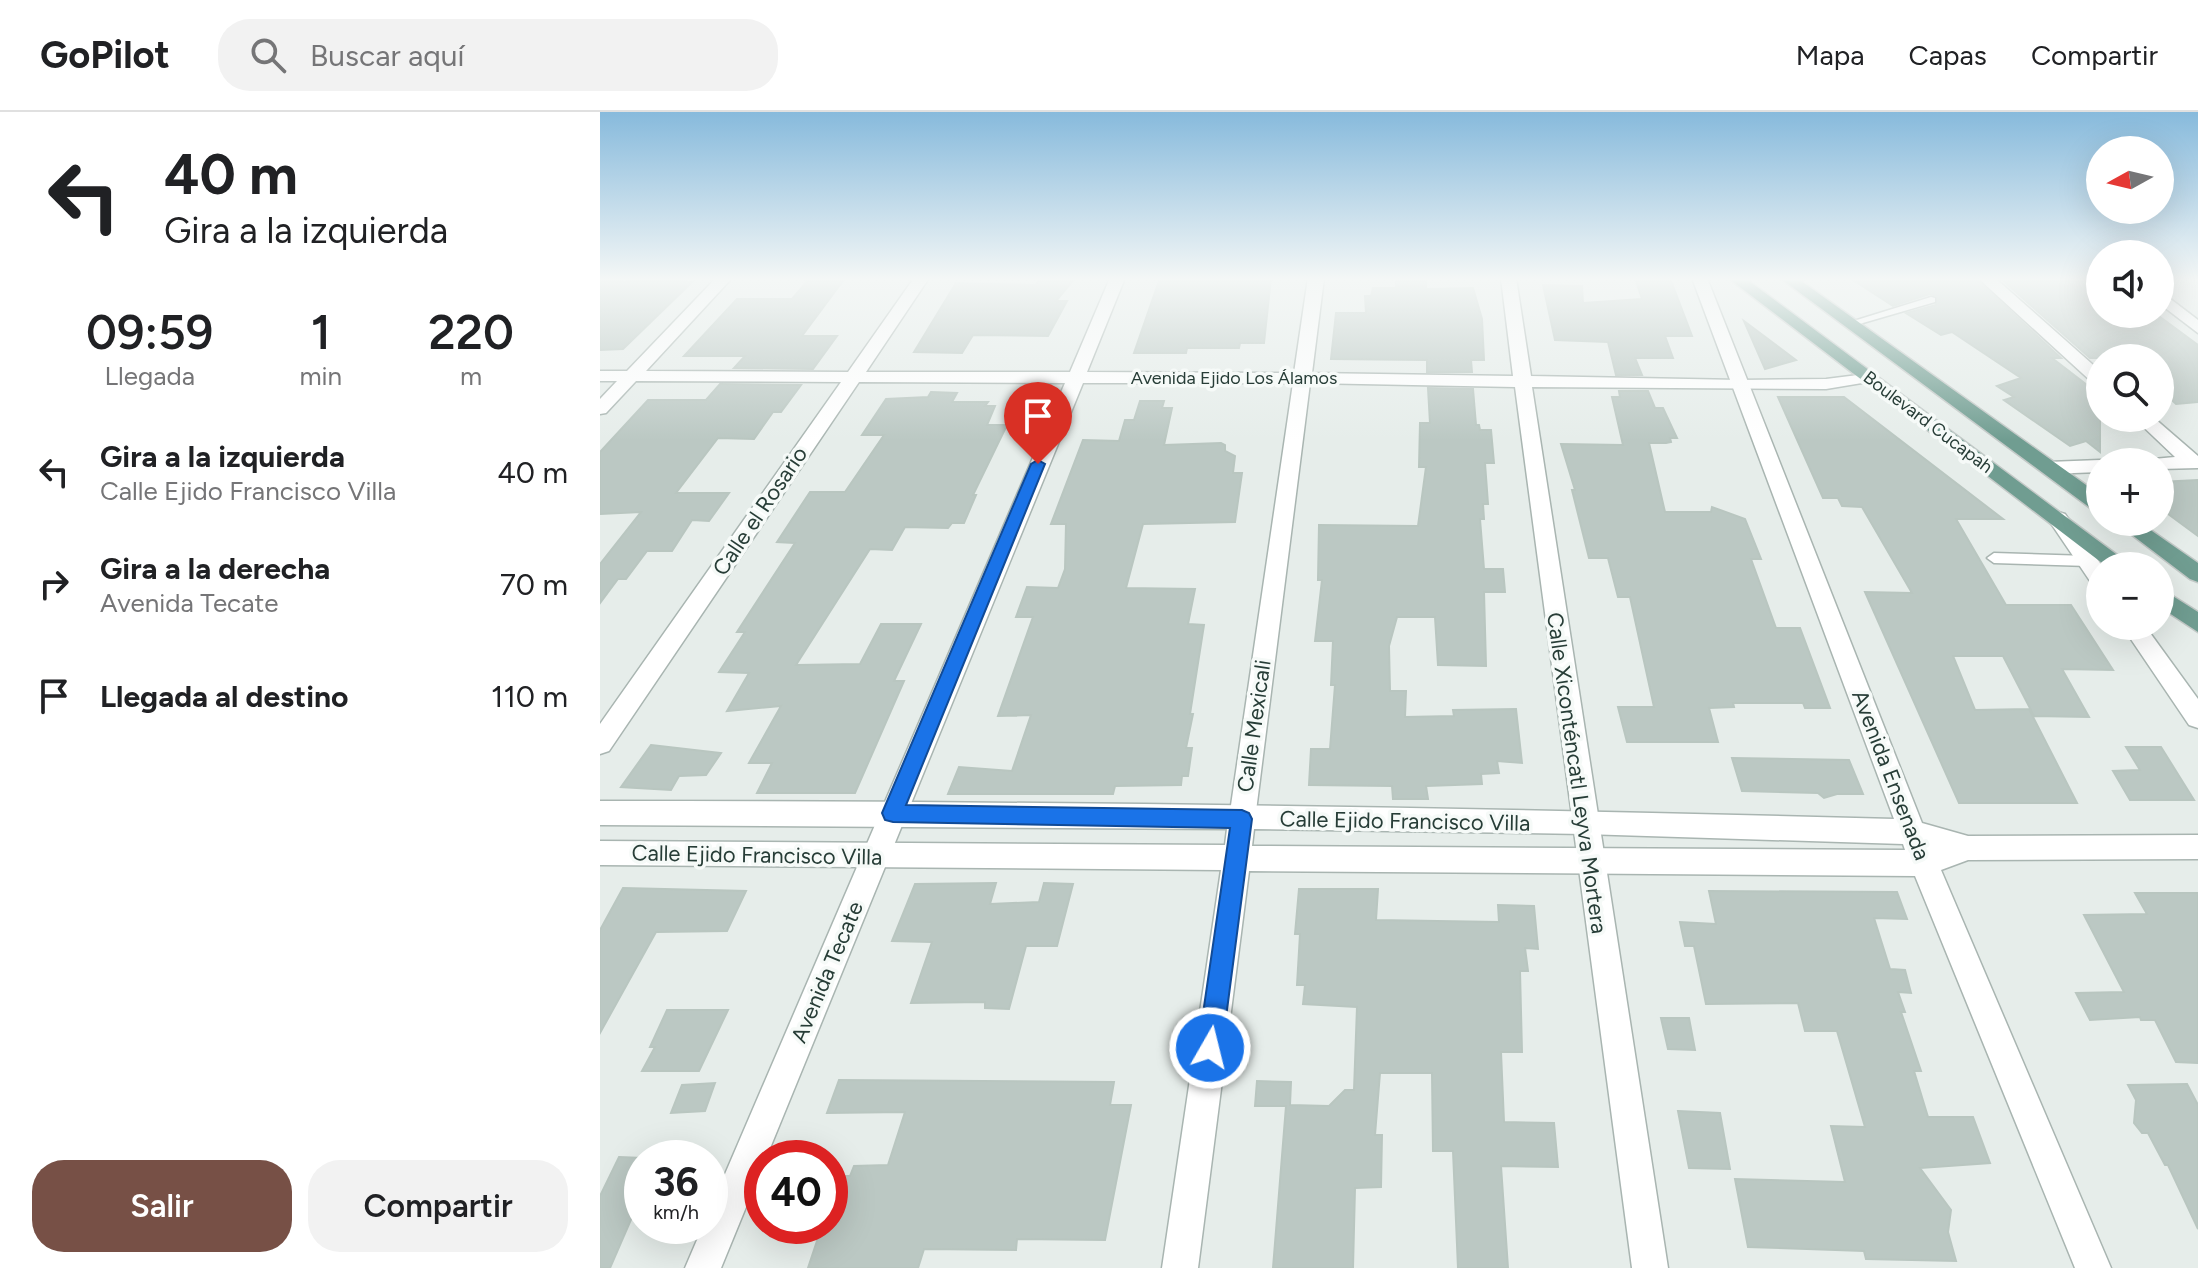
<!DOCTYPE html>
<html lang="es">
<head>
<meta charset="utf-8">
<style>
	body { margin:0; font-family:Figtree,sans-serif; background:#f2f2f2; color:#202124; height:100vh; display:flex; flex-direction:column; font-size:30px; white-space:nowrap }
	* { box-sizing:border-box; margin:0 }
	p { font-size:26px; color:#757577 }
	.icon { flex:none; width:44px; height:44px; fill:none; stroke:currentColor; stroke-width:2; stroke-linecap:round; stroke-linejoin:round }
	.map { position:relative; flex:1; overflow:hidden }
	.sheet { display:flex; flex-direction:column; background:#fff; width:600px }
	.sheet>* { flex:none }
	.top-card { background:#fff; color:#202124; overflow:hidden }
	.needle { width:52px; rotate:262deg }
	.buttons { position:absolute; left:1486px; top:24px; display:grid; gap:16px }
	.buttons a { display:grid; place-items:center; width:88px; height:88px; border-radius:50%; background:#fff; box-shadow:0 8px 32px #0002; font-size:40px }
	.speed { position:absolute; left:24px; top:1028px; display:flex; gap:16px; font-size:40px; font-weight:700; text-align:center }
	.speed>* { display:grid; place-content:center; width:104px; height:104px; border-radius:50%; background:#fff; box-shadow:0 8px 32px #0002; line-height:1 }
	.speed small { font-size:20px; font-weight:400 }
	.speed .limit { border:12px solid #d22; background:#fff; color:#111 }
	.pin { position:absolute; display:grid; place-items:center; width:68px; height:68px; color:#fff; margin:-82px -34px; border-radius:50% 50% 50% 0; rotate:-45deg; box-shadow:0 0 8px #0007 }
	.pin .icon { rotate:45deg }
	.me { position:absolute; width:88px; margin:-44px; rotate:8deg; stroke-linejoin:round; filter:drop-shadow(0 0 6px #0008) }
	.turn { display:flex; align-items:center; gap:28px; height:168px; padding:0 32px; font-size:36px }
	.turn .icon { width:104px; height:104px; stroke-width:2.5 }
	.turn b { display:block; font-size:56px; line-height:68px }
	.eta { display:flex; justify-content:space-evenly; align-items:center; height:136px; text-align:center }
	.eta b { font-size:48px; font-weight:600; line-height:56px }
	.cta { display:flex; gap:16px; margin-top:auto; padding:16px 32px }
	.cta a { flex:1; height:92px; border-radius:32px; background:#775046; color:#fff; font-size:32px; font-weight:600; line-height:92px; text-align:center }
	.cta a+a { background:#f2f2f2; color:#202124 }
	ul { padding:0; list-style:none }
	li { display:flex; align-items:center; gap:24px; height:112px; padding:0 32px }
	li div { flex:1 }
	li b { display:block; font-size:30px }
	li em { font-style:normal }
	header { display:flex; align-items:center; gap:48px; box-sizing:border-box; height:112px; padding:0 40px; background:#fff; border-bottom:2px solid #e0e0e0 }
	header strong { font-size:38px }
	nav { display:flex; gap:44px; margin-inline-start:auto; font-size:28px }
	.search { width:560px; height:72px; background:#f2f2f2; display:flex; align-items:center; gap:20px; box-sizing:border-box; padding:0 28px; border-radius:32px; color:#757577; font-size:30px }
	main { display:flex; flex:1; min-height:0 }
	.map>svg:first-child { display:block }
	.building { fill:#bbc8c3; stroke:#b9c6c0; stroke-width:2 }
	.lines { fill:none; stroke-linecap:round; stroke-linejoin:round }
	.service-casing { stroke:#a9b5b1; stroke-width:3 }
	.minor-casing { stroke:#a9b5b1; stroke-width:3 }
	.tertiary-casing { stroke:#a9b5b1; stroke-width:3 }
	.primary-casing { stroke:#c3c9c7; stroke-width:3 }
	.service { fill:#fff; fill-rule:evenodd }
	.minor { fill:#fff; fill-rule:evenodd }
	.tertiary { fill:#fff; fill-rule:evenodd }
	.primary { fill:#709d91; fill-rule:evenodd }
	.route { fill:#1a73e8; stroke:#114b97; stroke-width:2 }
	.labels { text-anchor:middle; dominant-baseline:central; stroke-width:7; stroke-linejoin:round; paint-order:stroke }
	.far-street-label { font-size:18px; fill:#273d37; stroke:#f6faf8 }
	.street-label { font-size:22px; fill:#273d37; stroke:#f6faf8 }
</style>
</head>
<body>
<header>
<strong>GoPilot</strong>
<div class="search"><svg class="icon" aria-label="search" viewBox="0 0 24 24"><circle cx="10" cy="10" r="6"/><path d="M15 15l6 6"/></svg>Buscar aquí</div>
<nav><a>Mapa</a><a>Capas</a><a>Compartir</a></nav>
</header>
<main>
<section class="sheet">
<div class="top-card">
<div class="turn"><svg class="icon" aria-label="left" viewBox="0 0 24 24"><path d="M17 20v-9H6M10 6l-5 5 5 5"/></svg><div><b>40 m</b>Gira a la izquierda</div></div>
</div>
<div class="eta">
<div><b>09:59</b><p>Llegada</p></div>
<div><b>1</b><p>min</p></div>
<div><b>220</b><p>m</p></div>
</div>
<ul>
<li><svg class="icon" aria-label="left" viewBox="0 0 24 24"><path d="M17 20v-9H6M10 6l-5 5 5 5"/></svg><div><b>Gira a la izquierda</b><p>Calle Ejido Francisco Villa</p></div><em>40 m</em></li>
<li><svg class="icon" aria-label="right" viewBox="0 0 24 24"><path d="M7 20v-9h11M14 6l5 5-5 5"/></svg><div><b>Gira a la derecha</b><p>Avenida Tecate</p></div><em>70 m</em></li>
<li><svg class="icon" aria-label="arrive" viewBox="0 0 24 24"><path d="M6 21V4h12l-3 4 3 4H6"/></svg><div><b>Llegada al destino</b></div><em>110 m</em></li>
</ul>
<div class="cta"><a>Salir</a><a>Compartir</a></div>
</section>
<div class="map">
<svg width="1598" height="1156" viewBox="0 0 1598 1156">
	<rect width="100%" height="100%" fill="#e6edea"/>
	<path class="building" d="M30,166l62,4 -69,67 -23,1v-69l27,1z
		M210,166h35l-43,58h35l-24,33 -79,-1 11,-12h-61l53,-57h55z
		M439,166h36l-19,23h11l-19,35 -75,-1 -11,18 -48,-1 42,-69 80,2z
		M560,166h111l-7,65h-24l-1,5h-52l-1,5h-52z
		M796,166h30v11l47,-1 9,31 2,41h-13l1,12h-45v-12l-96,-1 5,-46h30l-1,-17h6l2,-8h23z
		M1035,166h35l22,58h-27l8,22h-38l7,17h-26l-8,-33 -53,-2 -12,-55 39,1 1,17 59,-4z
		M1250,166h125l86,80h-9l48,37v57l-14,-11 -16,5 -66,-46 10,-3 -17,-11 24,-8 -69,-46 -11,3 -35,-22 30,-8 1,-9 -7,-2 -37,12z
		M1400,166h100v36h56l42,31v57l-22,2 -16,-15v-31h-70z
		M1144,209l52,39 -31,9z
		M120,272l81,1 -20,27h-8l-19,27 -36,-1 -42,55h53l-20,28 -17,-1 -20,31h-25l-21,28h-8l-18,24v-39l41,-52 -41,2v-62l48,-52h58z
		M828,276l45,1 3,36h3l1,5h11l3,33h-9l3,41h-5l1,15h-4l4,50h19l2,23h-21l2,74 -48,-1 -3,-48h-38l-8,29 1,45h16l-1,26 49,-1 -1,-6 63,-1 6,54 -25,-2 2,12 -18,1 1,10 -56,2 2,13h-35l-1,-13 -83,-1 2,-36h19l5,-64h-4l2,-44h-18l7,-61h-4l1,-55 99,1 8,-59h-7l1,-44h10z
		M1019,279h29l7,17h8l14,30h-7l1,4 -5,1h-17l16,69h46l1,-5 33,12 16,40h-10l25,69h24l30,80h-25l-2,-5h-70l1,4 -25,1 9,34h-91l-9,-35h36l-24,-110h-12l-10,-39h-19l-17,-68h3l-14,-46 62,1 -11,-48h8z
		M331,280l26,1 -5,9h36l-3,4h10l-8,19h20l-34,70h3l-12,28h-12l-4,5 -43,-1 -13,23 -22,-1 -74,116 64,-1 21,-40h40l-27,57h10l-49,112h-98l15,-30h-23l32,-57 -54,5 22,-38 -30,-1 26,-40h-8l58,-89 -18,-1 33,-50h35l39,-57h-22l24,-36 42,-2z
		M1178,285h66l159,122h-47l50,86h65l42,65 -51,-1 27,48 -55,-1 -31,-60h-50l22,54 54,-1 48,94h-118l-94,-211 47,1 -50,-86 -20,-1 -4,-8h-15z
		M540,289h24l-2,7h10l-8,37 57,-2 4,2v6l10,5 -2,17h9l-7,49 -92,2 -17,64 69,1 -7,35 16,1 -14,89h3l-7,34h6l-4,28h-6l-1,9 -66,1 -2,8h-165l11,-27 53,4 19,-56 -33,1 35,-99h-17l11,-30 31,1 7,-19 1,-45h-15l32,-84 36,1 6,-21h9z
		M1598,368v56l-38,-28v-26z
		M51,633l70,8 -15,22 -27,1 -8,14 -50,-3z
		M1526,635h35l33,53h-64l-17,-29 27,-1z
		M1132,646l117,2 14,34h-26l-13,4 -6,-5 -76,-2z
		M396,771l-6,21 49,-2 5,-19 29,1 -16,62h-31l-17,63 -24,-1v-6l-74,1 21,-61 -40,-1 23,-57z
		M23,776l123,3 -19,40 -71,1 -56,101v-103z
		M699,777h79l-2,31 123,2 -1,-17 36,1 4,43 -13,-1 3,23h-8l2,81h-21l3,70 50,1 4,44 -57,-1 7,102h-50l-5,-117h-20l-1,-78h-52l-5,62h7l-1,52 -26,1 -2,80h-80l13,-162h-31l2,-25 34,1 -1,23 39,1 16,-16h9l3,-83 -54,-3 2,-19h-8l3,-51h-5z
		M1109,779l188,1 10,27 -33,-1 16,51 15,1 6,23 -13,-1 7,20h-4l20,59h-7l14,46h45l17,46 -70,5 31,42 -3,22 8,29 -90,-2 -2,-8 -116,-4 -13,-68 110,3 -14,-56 34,1 -28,-96h-32l-7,-28 -92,1 -12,-58h-9l-5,-24 36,2z
		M1535,781h63v170l-22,-1 -21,-42h-14l-1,-3 -50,3 -14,-27 48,-1 -40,-77 63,-1z
		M67,898h61l-29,61h-57l13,-24h-5z
		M1061,906h28l6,32 -27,-1z
		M239,968l275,2 -4,23h21l-26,135 -88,-1 -1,11 -92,-1 -6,19h-110l14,-42h8v-23l9,-27h11l4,-10 34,-1 17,-53 -78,1z
		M115,971l-10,28 -34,2 11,-28z
		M1587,972l11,21v124l-30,-64h-3l-17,-32h-6l-8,-10 2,-23 -8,-15z
		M1078,999l42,2 10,56 -41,-1z
		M19,1045l23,1v50h-6l-26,60h-10v-72z"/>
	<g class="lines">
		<g class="service-casing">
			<path id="service" d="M1331,185l4,1v4l-86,25 -5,-3z
				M1394,441l94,3 7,5 -7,5 -94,-3 -7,-5z"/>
		</g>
		<g class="minor-casing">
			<path id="minor" d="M116,166h16l-86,93 202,1 66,-94h15l-63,94h204l40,-94h15l-38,94 207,1 14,-95h16l-12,95 201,3 -12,-98h15l15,98 209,4 86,-1 48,-6 3,4 -3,4 -48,8 -294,-2 136,881h-36l-117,-881 -205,-4 -55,436 -4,8 -9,4 -9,-4 -4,-8 64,-436h-210l-317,775h-4v10l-41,100h-36l18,-42h7v-17l355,-826 -206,-1 -250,369 -9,3v-30l241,-342 -205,-1 -30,32 -6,1v-15l17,-18h-17v-10h27z
				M1378,166h17l105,93v14l-6,-1z
				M1560,179l38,29v13l-38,-29z
				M1534,306h20l44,38v12l-38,1v-7h-9l2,-3 22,-2z
				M1500,348l7,2h-7v10l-52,2 -10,-6 10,-6z
				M1458,400l7,2 37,52 -2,21 -8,-3 -44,-65z
				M1522,514h23l53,73v29l-9,-3z"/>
		</g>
		<g class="tertiary-casing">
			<path id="tertiary" d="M1092,166h15l215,545 46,13 230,-1v24l-230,1 -27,10 170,398h-36l-160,-392 -666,-5 -51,397h-36l59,-398 -621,-5v-24l625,4 2,-16 -627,-4v-24c431,0 863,6 1294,18zM654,717l330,5 319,10 2,6 -653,-4z"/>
		</g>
		<g class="primary-casing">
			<path id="primary" d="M1128,166h17l387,288h-26z
				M1180,166h17l303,217v17l-7,-2z
				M1515,410h24l59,41v19l-8,-3z
				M1560,476l38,24v20l-38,-25z"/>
		</g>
		<use href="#service" class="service"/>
		<use href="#minor" class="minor"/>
		<use href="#tertiary" class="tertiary"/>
		<use href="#primary" class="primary"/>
	</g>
	<linearGradient id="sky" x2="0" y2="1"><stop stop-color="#87badc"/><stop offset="0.51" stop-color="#f4f7f6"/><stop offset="1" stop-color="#f4f7f6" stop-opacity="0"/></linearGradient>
	<rect width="1598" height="328" fill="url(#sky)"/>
	<path class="route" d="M438,348l7,4 -139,341 336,5 7,3 3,6 -30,229 -3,8 -9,4 -8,-4 -4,-8 32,-220 -337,-6 -8,-2 -3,-7 149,-349z"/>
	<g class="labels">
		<g class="far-street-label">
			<text x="634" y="266">Avenida Ejido Los Álamos</text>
			<text transform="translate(1328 310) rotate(37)">Boulevard Cucapah</text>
		</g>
		<g class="street-label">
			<text transform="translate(160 399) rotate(-56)">Calle el Rosario</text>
			<text transform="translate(654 614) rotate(-82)">Calle Mexicali</text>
			<text transform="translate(977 661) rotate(82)">Calle Xiconténcatl Leyva Mortera</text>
			<text transform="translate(1291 663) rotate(69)">Avenida Ensenada</text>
			<text transform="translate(805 709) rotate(1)">Calle Ejido Francisco Villa</text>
			<text transform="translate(157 743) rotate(1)">Calle Ejido Francisco Villa</text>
			<text transform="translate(227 860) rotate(-67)">Avenida Tecate</text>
		</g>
	</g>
</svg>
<div class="buttons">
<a><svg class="needle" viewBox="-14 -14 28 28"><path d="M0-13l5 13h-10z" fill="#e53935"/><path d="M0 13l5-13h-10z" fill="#757577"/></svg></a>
<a><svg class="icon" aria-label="sound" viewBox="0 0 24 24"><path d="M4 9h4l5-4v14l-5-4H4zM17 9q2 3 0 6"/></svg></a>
<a><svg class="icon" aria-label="search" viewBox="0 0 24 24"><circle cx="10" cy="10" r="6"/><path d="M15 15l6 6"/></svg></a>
<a>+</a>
<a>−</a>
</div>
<div class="speed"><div>36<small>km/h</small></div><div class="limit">40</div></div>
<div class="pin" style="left:438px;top:352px;background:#d93025"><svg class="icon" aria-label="arrive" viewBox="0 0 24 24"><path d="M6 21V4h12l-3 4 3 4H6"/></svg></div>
<svg class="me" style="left:610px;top:936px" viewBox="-20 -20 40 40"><circle r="17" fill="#1a73e8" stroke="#fff" stroke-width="3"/><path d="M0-11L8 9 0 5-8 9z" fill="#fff"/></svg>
</div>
</main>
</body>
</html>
